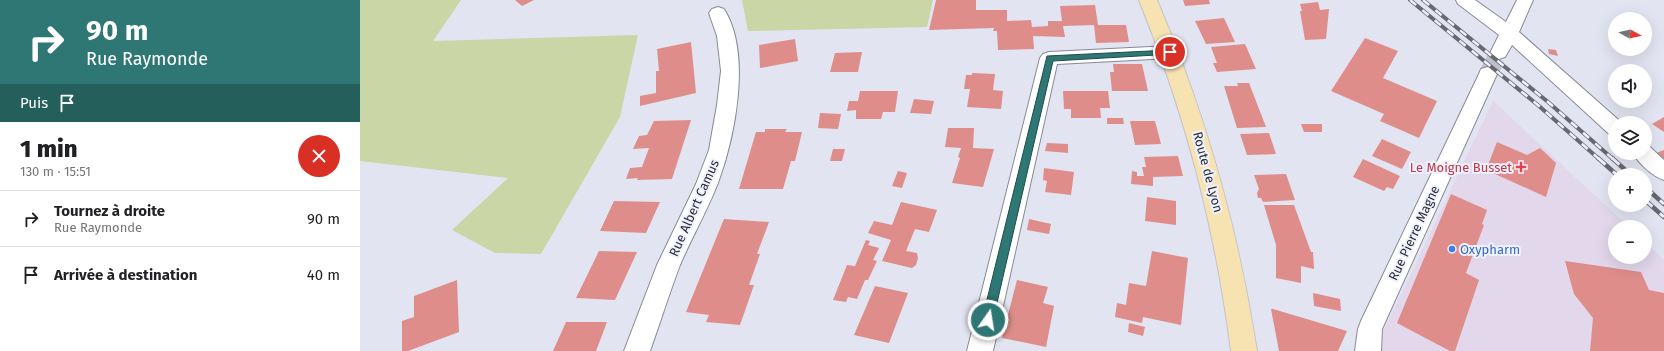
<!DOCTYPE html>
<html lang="fr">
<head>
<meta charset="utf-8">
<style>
	body { margin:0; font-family:"Fira Sans",sans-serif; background:#f2f2f2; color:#202124; height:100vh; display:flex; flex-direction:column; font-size:15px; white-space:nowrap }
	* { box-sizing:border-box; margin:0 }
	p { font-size:13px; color:#757577 }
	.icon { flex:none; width:22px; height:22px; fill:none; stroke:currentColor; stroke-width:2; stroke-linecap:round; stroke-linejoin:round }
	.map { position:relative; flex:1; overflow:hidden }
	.details { display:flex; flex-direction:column; background:#fff; width:360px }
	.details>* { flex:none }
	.banner { background:#2f7774; color:#fff; overflow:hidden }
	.needle { width:26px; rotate:98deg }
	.fabs { position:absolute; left:1248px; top:12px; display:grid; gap:8px }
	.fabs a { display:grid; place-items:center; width:44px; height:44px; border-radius:50%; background:#fff; box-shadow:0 4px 16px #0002; font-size:20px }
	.pin { position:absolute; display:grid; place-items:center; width:34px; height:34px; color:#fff; margin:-17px; border:2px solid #fff; border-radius:50%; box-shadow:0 1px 4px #0007 }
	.me { position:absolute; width:44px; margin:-22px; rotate:13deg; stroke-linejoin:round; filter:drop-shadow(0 0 3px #0008) }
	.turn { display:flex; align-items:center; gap:14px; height:84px; padding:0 20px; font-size:18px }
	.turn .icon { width:52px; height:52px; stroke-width:2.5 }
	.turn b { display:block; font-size:28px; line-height:34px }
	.then { display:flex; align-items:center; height:38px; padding:0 20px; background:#0003; gap:8px; font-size:15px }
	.round { display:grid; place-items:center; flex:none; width:42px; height:42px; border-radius:21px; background:#f2f2f2 }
	.overview { display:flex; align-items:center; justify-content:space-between; height:68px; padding:0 20px }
	h1 { font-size:24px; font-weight:800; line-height:30px }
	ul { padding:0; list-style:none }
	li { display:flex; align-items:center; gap:12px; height:56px; padding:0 20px; border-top:1px solid #e0e0e0 }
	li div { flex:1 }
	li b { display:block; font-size:15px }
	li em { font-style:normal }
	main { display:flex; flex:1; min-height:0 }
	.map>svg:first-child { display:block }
	.industrial { fill:#e2d7eb }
	.green { fill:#cad6a5 }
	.building { fill:#de8d8a }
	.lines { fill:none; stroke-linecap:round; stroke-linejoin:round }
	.minor-tunnel { stroke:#bec0cb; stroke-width:18; stroke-dasharray:18 10; stroke-linecap:butt }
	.minor-casing { stroke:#878a94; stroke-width:2 }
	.primary-casing { stroke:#c4c4c6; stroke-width:2 }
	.minor { fill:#fff; fill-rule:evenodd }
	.primary { fill:#f7e2b2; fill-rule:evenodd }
	.rail-far1-casing { stroke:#686970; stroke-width:4 }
	.rail-casing { stroke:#686970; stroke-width:4.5 }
	.rail-far1 { stroke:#eff2fe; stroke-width:2.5; stroke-dasharray:8; stroke-linecap:butt }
	.rail { stroke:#eff2fe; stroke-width:3; stroke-dasharray:10; stroke-linecap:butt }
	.route { fill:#2f7774; stroke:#1f4d4b }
	.health-dot { fill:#e0444e; stroke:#eff2fe; stroke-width:1.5 }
	.shop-dot { fill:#3f7fe0; stroke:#eff2fe; stroke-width:1.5 }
	.labels { text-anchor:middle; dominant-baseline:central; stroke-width:4; stroke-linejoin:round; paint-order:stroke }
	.health-label { font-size:13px; fill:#be3a42; stroke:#eff2fe; text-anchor:end }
	.street-label { font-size:13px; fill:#2d2e32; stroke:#eff2fe }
	.shop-label { font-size:13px; fill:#366cbe; stroke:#eff2fe; text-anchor:start }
</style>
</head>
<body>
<main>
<section class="details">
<div class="banner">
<div class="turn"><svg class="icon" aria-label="right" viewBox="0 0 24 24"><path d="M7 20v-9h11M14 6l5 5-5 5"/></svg><div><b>90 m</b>Rue Raymonde</div></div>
<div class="then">Puis<svg class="icon" aria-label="arrive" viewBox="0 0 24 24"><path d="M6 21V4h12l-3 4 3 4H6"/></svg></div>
</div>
<div class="overview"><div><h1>1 min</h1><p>130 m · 15:51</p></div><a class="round" style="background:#d93025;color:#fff"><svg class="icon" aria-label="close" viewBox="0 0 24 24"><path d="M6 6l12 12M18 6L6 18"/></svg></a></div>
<ul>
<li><svg class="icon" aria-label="right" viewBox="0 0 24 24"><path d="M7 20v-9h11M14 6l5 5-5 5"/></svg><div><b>Tournez à droite</b><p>Rue Raymonde</p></div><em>90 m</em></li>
<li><svg class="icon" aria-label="arrive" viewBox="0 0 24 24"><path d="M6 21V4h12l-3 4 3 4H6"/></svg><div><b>Arrivée à destination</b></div><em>40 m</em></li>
</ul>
</section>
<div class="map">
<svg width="1304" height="351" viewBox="0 0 1304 351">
	<rect width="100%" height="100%" fill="#e2e5f1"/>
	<path class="industrial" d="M1133,101l136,126h-14v30h30v-15l19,18v91h-290z"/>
	<path class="green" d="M0,0h101l-28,41 205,-6 -18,82 -79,137 -46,-1 -43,-23 56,-52 -148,-17z
		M382,0h191l-6,27 -179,4z"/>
	<path class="building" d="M155,0h19l-12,6z
		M576,0h40v10h31v11l24,-1 1,7 16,-1v-5h14l-2,-15 35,-1 3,20h28l3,17 -33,1 -2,-18 -31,1 2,11 -32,-1 1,13 -36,1 -1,-19h-4l1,-3 -65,2z
		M823,0h26l1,4 -25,2z
		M958,2l2,8 9,-1 -3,30 -21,1 -5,-29h2l-2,-7z
		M864,18l11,24 -29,2 -11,-23z
		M1005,38l33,13 -15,27 54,23 -18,37 -39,-17 4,-7 -53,-23z
		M435,39l3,22 -38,7 -1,-23z
		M331,42l5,51 -56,13v-10l16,-3v-22h3l-2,-22z
		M885,44l11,25 -39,3 -4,-9h4l-6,-16z
		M1188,49l8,1 2,6 -9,-2z
		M502,52l-4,20h-28l5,-19z
		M753,64h29l6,27h-36l-2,-19h4z
		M612,73l23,1 -2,16 10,1 -2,18 -34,-2 3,-18h-6l2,-14h6z
		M877,83h12l17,44 -29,1 -13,-42h14z
		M500,91h38l-3,21h-12l-2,7h-25v-9l-9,1 2,-10h9z
		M703,91h45l2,17h-10l1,10h-30v-9h-7z
		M554,99l20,2 -3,13 -21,-1z
		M460,113l21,1 -3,15 -20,-1z
		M1304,117v15l-12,-8z
		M747,118h16l1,6h-17z
		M331,120l-19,59 -35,1 1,-2 -12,1 4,-11 12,-1 7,-19 -16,1 6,-13 8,-1 7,-14z
		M770,121h25l6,23 -26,1z
		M941,124h21v8h-18z
		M588,128h26l-1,20 21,1 -11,38 -31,-4 8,-25 -2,-1 3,-9 -16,-1z
		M405,129h22l-2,3h17l-7,29h-4l-8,28h-44l17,-57h9z
		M909,133l7,21 -29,1 -7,-21z
		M1022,139l29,13 -9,17 -30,-13z
		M1137,142l30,13 13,-7 16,15 -10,34 -60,-27z
		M687,143l21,1v9l-23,-2z
		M473,149h12l-3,12h-12z
		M1304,150v10l-8,-7z
		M818,156l5,20 -30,1v9l-22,-2 1,-13 5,1v4h7l-2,-9h4l-2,-10z
		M1003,159l37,17 -7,13 -6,-2 -3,4 -31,-14z
		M684,168l30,4 -3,23 -26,-3 2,-11 -4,-1z
		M538,171l9,2 -5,15 -10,-2z
		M926,174l9,26 -32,2 -2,-4h-3l-1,-5 2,-4 -5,-14z
		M1091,194l36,16 -5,14 2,1 -18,48 13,7 -24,71h-5l-53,-28z
		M787,197l29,4v24l-31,-4z
		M254,201l46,1 -14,31 -46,-2z
		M541,202l36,8 -8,22 -14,-3 -9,22 11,2 1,5 -2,7 -4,3 -30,-7 9,-21 -23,-7 6,-12 18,4z
		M904,205h30l17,47h2l1,17 -13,-3v17l-25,-5v-33z
		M364,219l45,3 -12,32h3l-11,31h5l-14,40 -34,-3 3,-7 -23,-3z
		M669,219l22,5 -2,10 -22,-4z
		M506,240l4,1 -2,4 11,3 -6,12 4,1 -9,19h-3l-8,19 -9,-2 -2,5 -13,-2 14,-35 8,1z
		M239,251l38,1 -22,48 -39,-2z
		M792,251l36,7 -7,67 -38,-8 -1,6 -27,-6 2,-14 9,2 3,-22 17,3z
		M1205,261l76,11 8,18 15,3v58h-74l3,-33 -19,-24z
		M97,280l2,52 -51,19h-6v-30l12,-4v-21z
		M657,280l31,7 -5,16 11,3 -8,41 -44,-9z
		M515,286l33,7 -19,50 -35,-8z
		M953,293l27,6 1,12 -27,-5z
		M911,309h2l74,22 -9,20h-59z
		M206,322h41l-11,29h-43z
		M769,323l16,4 -2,9 -15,-4z"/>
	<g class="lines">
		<path class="minor-tunnel" d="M1128,74l11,-21"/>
		<g class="minor-casing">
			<path id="minor" d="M1096,0h19l31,22 11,-22h16l-14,32 103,91h-7v12l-7,-2 -96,-88 -7,12 -6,2 -6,-2 -3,-4 9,-18 -41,-31z
				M358,7l6,2c28,44 11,128 -6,174 -11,28 -26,54 -38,82 -11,29 -20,58 -30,86h-26l33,-86 39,-81 13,-34 8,-45 4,-34 -4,-35 -8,-23 3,-4z
				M811,46l6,2 3,4 -3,4 -6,2 -114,6 -64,287h-26l73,-293 3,-4 6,-2z
				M1128,67l7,2 2,5 -115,255 -1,22h-26l3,-22 3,-8 118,-247 2,-5z
				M1285,146l5,1 14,13v20c-12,-4 -25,-16 -31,-27h12z"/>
		</g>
		<g class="primary-casing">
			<path id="primary" d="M779,0h18c49,115 81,228 100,351h-26c-16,-124 -45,-235 -92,-351z"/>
		</g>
		<use href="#minor" class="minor"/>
		<use href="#primary" class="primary"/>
		<g class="rail-far1-casing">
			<path id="rail-far1" d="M1050,0l129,106 60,53
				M1063,0l125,102 65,57"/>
		</g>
		<g class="rail-casing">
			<path id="rail" d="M1238,158l19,17
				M1252,158l19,17
				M1285,187l19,17
				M1285,200l19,17"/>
		</g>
		<use href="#rail-far1" class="rail-far1"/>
		<use href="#rail" class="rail"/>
	</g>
	<path class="route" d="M810,50l4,2 -1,2 -120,7 -60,259 -2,4 -3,1 -4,-1 -2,-4 65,-264z"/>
	<path class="health-dot" d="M1159 161h4v4h4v4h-4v4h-4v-4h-4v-4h4z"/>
	<circle class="shop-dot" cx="1092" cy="249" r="4"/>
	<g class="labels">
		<g class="health-label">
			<text x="1152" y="167">Le Moigne Busset</text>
		</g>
		<g class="street-label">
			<text transform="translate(848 172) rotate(75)">Route de Lyon</text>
			<text transform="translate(334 208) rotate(-66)">Rue Albert Camus</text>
			<text transform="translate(1054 233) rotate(-65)">Rue Pierre Magne</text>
		</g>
		<g class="shop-label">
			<text x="1100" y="249">Oxypharm</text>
		</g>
	</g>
</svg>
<div class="fabs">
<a><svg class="needle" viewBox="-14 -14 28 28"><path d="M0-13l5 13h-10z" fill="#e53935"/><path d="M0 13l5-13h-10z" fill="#757577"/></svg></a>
<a><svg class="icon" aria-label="sound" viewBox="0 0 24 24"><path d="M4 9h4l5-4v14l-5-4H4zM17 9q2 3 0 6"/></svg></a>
<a><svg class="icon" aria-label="layers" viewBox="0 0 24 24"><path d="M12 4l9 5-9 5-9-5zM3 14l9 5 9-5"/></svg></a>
<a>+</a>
<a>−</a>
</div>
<div class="pin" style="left:810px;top:52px;background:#d93025"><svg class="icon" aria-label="arrive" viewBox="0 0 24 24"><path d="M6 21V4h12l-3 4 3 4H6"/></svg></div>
<svg class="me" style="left:628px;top:320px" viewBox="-20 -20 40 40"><circle r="17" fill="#2f7774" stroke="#fff" stroke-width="3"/><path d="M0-11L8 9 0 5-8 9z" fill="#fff"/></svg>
</div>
</main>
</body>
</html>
